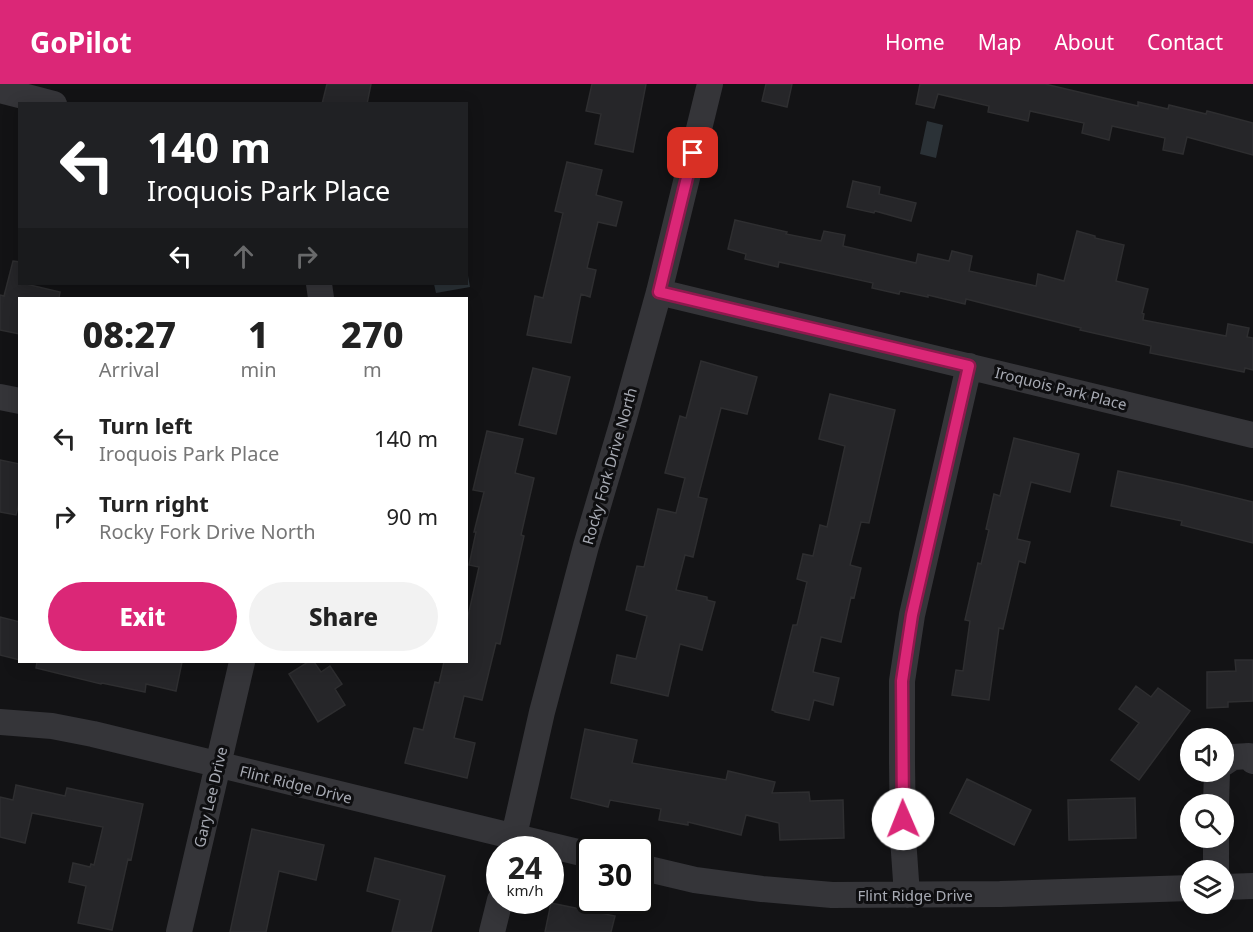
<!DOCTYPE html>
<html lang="en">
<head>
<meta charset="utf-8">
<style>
	body { margin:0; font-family:"Noto Sans",sans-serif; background:#f2f2f2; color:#222; height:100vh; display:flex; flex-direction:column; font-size:22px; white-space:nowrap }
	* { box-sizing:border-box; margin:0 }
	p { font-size:20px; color:#767676 }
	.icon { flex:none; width:33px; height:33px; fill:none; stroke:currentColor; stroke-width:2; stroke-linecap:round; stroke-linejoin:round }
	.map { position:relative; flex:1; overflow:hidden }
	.sheet { position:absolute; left:18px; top:213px; width:450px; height:366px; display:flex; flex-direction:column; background:#fff; border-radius:0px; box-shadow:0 3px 15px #0003 }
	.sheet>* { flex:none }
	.hud { position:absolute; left:18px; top:18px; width:450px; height:183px; border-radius:0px; box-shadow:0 3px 15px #0003; background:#202124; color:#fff; overflow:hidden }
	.buttons { position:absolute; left:1180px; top:644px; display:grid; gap:12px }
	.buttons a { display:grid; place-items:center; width:54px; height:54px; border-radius:50%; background:#fff; box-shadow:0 3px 15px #0003; font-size:30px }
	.speed { position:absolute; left:486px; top:752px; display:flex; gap:12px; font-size:30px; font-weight:700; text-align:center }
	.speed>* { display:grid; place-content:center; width:78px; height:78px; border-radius:50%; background:#fff; box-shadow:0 3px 15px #0003; line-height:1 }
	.speed small { font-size:15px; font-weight:400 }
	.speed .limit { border:3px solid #111; border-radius:9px; background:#fff; color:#111 }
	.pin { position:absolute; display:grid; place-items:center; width:51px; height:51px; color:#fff; margin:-26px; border-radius:12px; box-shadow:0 3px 9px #0006 }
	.me { position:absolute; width:66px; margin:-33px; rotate:359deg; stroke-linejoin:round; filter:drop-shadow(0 0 4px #0008) }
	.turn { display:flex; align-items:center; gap:21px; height:126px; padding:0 30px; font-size:27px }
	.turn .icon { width:78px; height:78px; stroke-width:2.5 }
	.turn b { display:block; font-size:42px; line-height:51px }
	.lanes { display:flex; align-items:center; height:57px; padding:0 30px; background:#0003; justify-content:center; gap:30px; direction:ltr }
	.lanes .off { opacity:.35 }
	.eta { display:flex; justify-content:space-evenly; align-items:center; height:102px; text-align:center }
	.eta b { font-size:36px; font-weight:800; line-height:42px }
	.primary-button { display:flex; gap:12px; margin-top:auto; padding:12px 30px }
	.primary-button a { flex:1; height:69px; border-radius:36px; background:#db2777; color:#fff; font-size:24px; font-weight:800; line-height:69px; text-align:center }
	.primary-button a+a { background:#f2f2f2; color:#222 }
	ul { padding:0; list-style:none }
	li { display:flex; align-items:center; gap:18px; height:78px; padding:0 30px }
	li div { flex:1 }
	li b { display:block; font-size:22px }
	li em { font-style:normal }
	header { display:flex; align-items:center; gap:36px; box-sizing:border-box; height:84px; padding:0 30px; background:#db2777; color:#fff }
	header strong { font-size:28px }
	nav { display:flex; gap:33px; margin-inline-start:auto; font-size:21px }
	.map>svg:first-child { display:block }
	.water { fill:#2b3237 }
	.building { fill:#262629; stroke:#2e2e30; stroke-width:1.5 }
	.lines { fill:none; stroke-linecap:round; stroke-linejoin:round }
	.minor { stroke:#353539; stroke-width:26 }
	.route-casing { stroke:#8e194d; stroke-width:15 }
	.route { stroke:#db2777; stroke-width:10 }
	.labels { text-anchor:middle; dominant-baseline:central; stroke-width:6; stroke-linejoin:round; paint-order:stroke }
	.street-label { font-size:15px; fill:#a7aab3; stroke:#0e0e10 }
</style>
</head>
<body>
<header>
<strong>GoPilot</strong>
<nav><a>Home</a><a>Map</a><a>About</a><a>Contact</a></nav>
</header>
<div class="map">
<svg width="1253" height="848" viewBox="0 0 1253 848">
	<rect width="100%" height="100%" fill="#131315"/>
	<path class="water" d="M927,37l16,4 -7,33 -16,-4z
		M467,186l3,17 -34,6 -2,-9h32z"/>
	<path class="building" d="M327,0h44l-4,20h-45z
		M592,0h54l-13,68 -38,-8 6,-30 -15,-3z
		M766,0h26l-5,23 -25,-6z
		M920,0h125l93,22v-4l30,7 1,-4 37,9 1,-3 46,12v32l-66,-18 -4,17 -20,-4 2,-12 -53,-12 -3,14 -27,-7 2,-10 -54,-12 -2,10 -40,-9 1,-6 -51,-12 -4,14 -18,-4z
		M567,78l35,8 -6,25 26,7 -6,24 -18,-4 -11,46 9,2 -6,27 -9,-3 -10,49 -44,-8 8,-39 8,2 20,-85 -8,-2z
		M853,97l27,6 -1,7 37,9 -5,18 -36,-10 -1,2 -27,-6z
		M735,136l52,12 -1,2 35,7 3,-10 21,4 -2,11 73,17 2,-9 31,7 3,-10 20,5 -3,15 67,15 2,-12 26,7 13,-50 18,5v2l29,7 -8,36 32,8 -6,24 2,1 -1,6 83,16 2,-12 21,4 -2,9 6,1v32l-8,-2 -1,4 -94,-19 1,-7 -71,-16 1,-2 -115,-29 -1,5 -37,-9v2l-28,-6 -1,3 -27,-6 1,-5 -94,-21 -1,5 -33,-8 1,-5 -18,-5z
		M13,177l7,1v22h6l34,8 -1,6h-39v36l-20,-4v-35l4,1z
		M701,277l56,16 -10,37 -26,-6 -23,89 9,2 -14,58 -8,-2 -9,35 31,7v3l8,2 -13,48 -22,-6 -12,52 -57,-13 6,-28 19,4 11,-43 -21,-6 11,-44 7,1 14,-58 18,4 9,-35 -20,-5 15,-57 6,2z
		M533,284l37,9 -14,57 -37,-9z
		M830,310l65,16 -26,113 -8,-1 -11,43 11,3 -7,30 -3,-1 -10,45 -20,-5 -8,35 26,6 -6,27 -19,-5 -5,20 -34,-8v-1l-3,-1 21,-85h4l10,-43 -10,-3 6,-25 10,2 7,-31 7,2 18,-81 -26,-7z
		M487,347l36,8 -8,34 19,5 -13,57 3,1 -24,108 -4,-1 -14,57 -18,-4 -10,42 21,5 -8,35 -62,-15 9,-35 9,2 12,-48 4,1 5,-21h22v-37l13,-58 -10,-2 7,-33h-2l10,-40 -11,-2z
		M1014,354l65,16 -9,38 -39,-10 -14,57 13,3 -5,21 -6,-2 -16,68 -4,-1 -10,72 -37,-5 4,-25 7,1 7,-50 -5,-1 13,-57 3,1 8,-34 -3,-1 8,-35 6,2z
		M0,376l20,4v35l-4,16 -16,-3z
		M1118,387l65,14 70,17v41l-72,-18 1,-4 -71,-15z
		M0,533l20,5v38l-20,-5z
		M1235,576h18v41l-25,1v5l-21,1v-36l29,-1z
		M37,578h145l-6,29 -30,-7 -1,8 -43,-9 -1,1 -65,-16z
		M308,578h6l7,10 9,-6 12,18 -7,5 10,16 -27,17 -29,-48z
		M1136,602l15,11 7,-9 32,23 -51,69 -28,-20 28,-37 -20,-14z
		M585,645l52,11 -5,23 94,17 2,-9 47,11 -3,11 37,-1 1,9 33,-1 1,38 -64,2 -1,-17 -33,-8 -5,20 -53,-13v3l-29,-5 2,-11 -51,-9 -2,7 -37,-9z
		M967,695l64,31 -17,35 -64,-32z
		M16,701l49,11 2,-8 76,16 -12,56 -3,-1 -16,71 -34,-7 8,-37 -17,-4 4,-19 17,4 1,-3 3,1 9,-38 -71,-14 -7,30 -25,-6v-40l13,3z
		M1135,714l1,40 -67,2 -1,-40z
		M252,745l72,16 -8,35 -37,-9 -13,61h-36z
		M375,774l70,18 -14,56h-39l8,-32 -33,-9z
		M551,819l64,13 -4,16h-66z"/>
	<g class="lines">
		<path class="minor" d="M0,6l54,14
			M319,200l2,14
			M659,208l594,143
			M0,313l20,4
			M0,638l52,4 41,8 497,121
			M1224,679l9,-6 16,-1 4,5
			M1216,720l1,-33
			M1216,753v33
			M511,765l31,-137 44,-166 38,-128 35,-126 51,-208
			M640,783l55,13 67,9 70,6 168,-1 191,-6
			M1224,803l29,-1
			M907,811l-4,-57 -1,-75v-82l10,-66 57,-249
			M179,848l63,-270
			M492,848l8,-32"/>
	</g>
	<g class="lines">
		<g class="route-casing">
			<path id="route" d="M693,69l-34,139 310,74 -57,249 -10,66 1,138"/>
		</g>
		<use href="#route" class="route"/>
	</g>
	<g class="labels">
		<g class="street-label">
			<text transform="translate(1061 304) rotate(14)">Iroquois Park Place</text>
			<text transform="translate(609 382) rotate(-74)">Rocky Fork Drive North</text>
			<text transform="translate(296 700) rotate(14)">Flint Ridge Drive</text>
			<text transform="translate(210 713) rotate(-77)">Gary Lee Drive</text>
			<text x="915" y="811">Flint Ridge Drive</text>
		</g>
	</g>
</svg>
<div class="buttons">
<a><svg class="icon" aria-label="sound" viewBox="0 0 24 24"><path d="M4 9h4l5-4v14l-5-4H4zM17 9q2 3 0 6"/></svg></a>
<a><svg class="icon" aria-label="search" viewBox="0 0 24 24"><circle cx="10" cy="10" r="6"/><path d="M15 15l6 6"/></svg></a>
<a><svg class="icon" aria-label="layers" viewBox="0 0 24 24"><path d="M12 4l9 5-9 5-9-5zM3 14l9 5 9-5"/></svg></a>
</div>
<div class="speed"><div>24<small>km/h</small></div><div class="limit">30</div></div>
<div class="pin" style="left:693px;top:69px;background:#d93025"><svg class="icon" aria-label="arrive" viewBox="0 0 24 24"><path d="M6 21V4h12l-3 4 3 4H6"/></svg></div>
<svg class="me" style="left:903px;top:735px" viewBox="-20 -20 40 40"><circle r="19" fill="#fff"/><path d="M0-13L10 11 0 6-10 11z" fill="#db2777"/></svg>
<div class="hud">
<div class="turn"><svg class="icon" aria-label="left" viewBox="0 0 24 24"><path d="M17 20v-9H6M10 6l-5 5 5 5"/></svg><div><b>140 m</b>Iroquois Park Place</div></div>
<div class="lanes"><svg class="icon" aria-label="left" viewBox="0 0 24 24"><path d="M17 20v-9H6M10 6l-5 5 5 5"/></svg><svg class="icon off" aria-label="ahead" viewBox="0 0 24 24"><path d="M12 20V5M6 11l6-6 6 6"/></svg><svg class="icon off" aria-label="right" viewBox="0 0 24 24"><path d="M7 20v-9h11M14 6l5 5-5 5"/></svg></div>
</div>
<section class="sheet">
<div class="eta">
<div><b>08:27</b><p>Arrival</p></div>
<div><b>1</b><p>min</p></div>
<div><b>270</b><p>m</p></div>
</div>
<ul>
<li><svg class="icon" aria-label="left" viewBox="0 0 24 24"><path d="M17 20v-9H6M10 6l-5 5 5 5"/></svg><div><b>Turn left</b><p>Iroquois Park Place</p></div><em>140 m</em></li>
<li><svg class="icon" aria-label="right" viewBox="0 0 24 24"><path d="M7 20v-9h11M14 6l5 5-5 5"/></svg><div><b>Turn right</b><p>Rocky Fork Drive North</p></div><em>90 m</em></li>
</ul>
<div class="primary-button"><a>Exit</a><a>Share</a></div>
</section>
</div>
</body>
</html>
